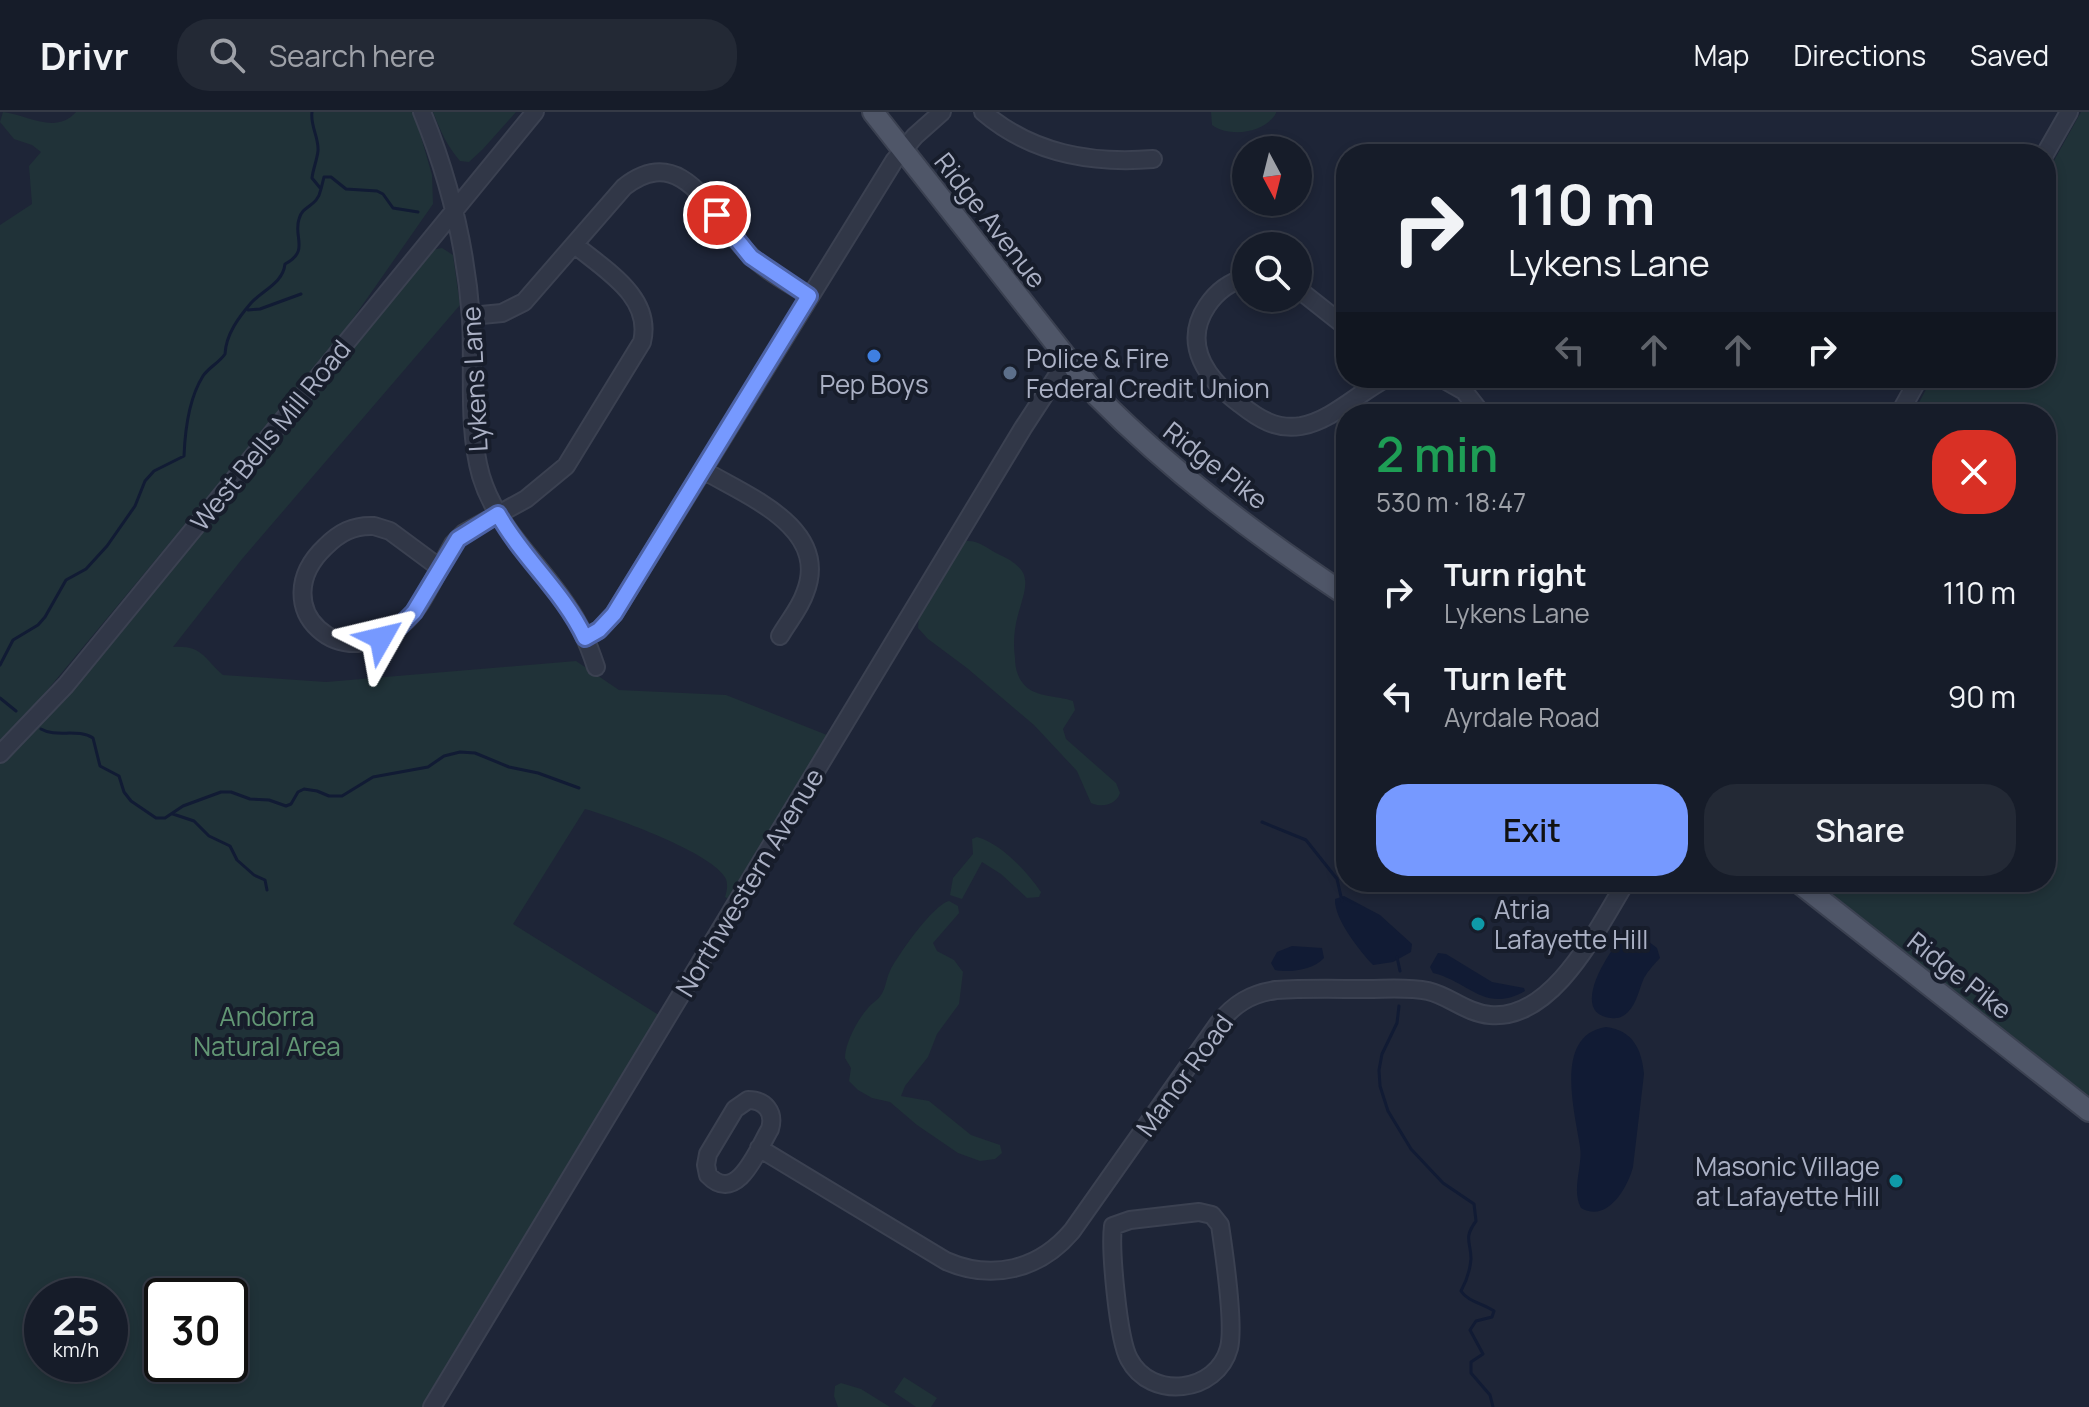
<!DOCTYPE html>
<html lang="en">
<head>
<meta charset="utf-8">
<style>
	body { margin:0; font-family:Manrope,sans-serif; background:#232935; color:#f1f3f6; height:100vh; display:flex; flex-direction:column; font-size:30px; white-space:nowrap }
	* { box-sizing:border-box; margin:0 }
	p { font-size:26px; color:#9ea1a8 }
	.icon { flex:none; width:44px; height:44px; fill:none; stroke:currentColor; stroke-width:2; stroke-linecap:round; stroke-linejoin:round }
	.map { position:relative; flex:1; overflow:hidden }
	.drawer { position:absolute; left:1336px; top:292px; width:720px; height:488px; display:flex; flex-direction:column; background:#161c29; border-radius:32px; box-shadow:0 4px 12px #0003,0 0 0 2px #353a46 }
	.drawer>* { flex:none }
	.guide { position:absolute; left:1336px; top:32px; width:720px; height:244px; border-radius:32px; box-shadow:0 4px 12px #0003,0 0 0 2px #353a46; background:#161c29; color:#f1f3f6; overflow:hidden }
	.needle { width:52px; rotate:173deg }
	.fabs { position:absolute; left:1232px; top:24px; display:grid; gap:16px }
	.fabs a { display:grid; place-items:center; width:80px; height:80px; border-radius:50%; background:#161c29; box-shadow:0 4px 12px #0003,0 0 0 2px #353a46; font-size:40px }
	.speed { position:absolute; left:24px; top:1166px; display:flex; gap:16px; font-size:40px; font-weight:700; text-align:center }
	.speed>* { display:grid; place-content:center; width:104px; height:104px; border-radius:50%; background:#161c29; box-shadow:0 4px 12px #0003,0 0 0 2px #353a46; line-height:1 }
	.speed small { font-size:20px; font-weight:400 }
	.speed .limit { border:4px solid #111; border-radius:12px; background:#fff; color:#111 }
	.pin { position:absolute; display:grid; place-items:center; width:68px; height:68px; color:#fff; margin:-34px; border:4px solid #fff; border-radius:50%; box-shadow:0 2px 8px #0007 }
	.me { position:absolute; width:88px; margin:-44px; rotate:53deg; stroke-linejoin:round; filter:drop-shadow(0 0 6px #0008) }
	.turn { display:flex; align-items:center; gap:28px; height:168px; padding:0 40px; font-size:36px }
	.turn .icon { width:104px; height:104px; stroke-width:2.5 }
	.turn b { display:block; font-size:56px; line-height:68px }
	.lanes { display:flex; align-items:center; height:76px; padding:0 40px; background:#0003; justify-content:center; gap:40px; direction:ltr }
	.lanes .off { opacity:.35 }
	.round { display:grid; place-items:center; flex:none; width:84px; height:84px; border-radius:32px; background:#232935 }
	.headline { display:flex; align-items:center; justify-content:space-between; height:136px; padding:0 40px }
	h1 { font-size:48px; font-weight:600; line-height:60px; color:#1e9e55 }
	.cta { display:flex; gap:16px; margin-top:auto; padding:16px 40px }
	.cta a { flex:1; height:92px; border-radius:32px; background:#7699ff; color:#111; font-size:32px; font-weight:600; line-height:92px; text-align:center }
	.cta a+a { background:#232935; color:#f1f3f6 }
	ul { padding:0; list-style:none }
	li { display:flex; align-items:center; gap:24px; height:104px; padding:0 40px }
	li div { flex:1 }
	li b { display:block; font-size:30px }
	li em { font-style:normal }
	header { display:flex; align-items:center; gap:48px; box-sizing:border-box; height:112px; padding:0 40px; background:#161c29; border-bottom:2px solid #353a46 }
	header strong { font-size:38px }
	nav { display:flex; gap:44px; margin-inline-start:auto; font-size:28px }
	.search { width:560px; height:72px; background:#232935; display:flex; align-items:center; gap:20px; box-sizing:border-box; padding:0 28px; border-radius:32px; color:#9ea1a8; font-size:30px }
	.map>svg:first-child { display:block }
	.green { fill:#203238; fill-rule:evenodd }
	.water { fill:#111b34 }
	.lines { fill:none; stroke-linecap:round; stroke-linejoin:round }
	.stream { stroke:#111b34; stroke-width:3 }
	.minor-casing { stroke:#3b4151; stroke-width:20 }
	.major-casing { stroke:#3b4151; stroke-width:24 }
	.minor { stroke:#313747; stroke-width:16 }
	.major { stroke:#4f5668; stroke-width:20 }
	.route-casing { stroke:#4d63a6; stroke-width:20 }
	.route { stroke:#7699ff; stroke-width:14 }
	.shop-dot { fill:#3f7fe0; stroke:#171d2b; stroke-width:3 }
	.service-dot { fill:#5c6f8a; stroke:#171d2b; stroke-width:3 }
	.culture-dot { fill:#0f9aa8; stroke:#171d2b; stroke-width:3 }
	.labels { text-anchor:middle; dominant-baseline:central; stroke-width:8; stroke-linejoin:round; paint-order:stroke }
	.street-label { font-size:26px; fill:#abb1c5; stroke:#171d2b }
	.poi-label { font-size:26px; fill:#abb1c5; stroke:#171d2b; text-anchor:start }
	.park-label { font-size:26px; fill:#629674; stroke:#171d2b }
</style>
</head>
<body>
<header>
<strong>Drivr</strong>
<div class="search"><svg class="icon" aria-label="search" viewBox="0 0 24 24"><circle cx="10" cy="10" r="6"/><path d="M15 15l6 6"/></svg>Search here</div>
<nav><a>Map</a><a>Directions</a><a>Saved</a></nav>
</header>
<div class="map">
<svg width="2089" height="1295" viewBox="0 0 2089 1295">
	<rect width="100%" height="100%" fill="#1e2537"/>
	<path class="green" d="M3,0c25,3 53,23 73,0h338l18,63 1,29 -95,136 -298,359 -40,41v-515l32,-21 -3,-38 12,-14 -9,-7 -18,-6 -14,-17z
		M433,0h83l-33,37 -14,13 -9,-1c-13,-15 -20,-31 -27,-49z
		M1211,0h65v1c-10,20 -46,25 -64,12z
		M2081,0h8v989l-279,-219h236v-468h-133l19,-36h114v-203z
		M442,136l11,7 7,50 -218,254 -69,88c30,-2 31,12 50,28l103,7 250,-21 43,29 107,5 106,42 -101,163 -6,-3c2,-6 3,-12 1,-18 -12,-26 -113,-62 -141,-70l-72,115 149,93 -234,390h-428v-645l15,-13 417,-499zM42,1184h68v68h-68zM162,1184h68v68h-68z
		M966,429c14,-1 21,8 34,14 35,16 26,30 18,60 -4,14 -5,29 -3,43 0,8 2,18 7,24 11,16 34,13 51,19l2,9 -12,19 3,10 50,44 4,10c-4,12 -18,15 -29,10l-14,-32 -43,-46 -67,-57 -39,-29 -10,-11 1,-12 23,-35 14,-30z
		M977,725c25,7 49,34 64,55l-2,5 -12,1 -26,-24 -19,-12 -20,37 -12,-4 3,-17 20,-24 -1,-15z
		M949,789l9,5 1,7 -26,30 4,8 17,9 9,12 -4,32 -22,30 -9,23 -23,29 -4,10 28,5 42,34 29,10 2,8 -7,6 -15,2 -22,-8 -41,-28 -27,-23 -18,-4 -14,-8 -9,-9 2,-13 -6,-10c0,-15 13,-39 23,-50 4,-5 10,-8 13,-13 5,-7 5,-16 9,-24 8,-16 43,-66 59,-70z
		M904,1265l33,21 -6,9h-15l-22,-15z
		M841,1271l20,6 29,18h-52l-4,-11 1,-10z"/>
	<path class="water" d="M1344,784l36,19 32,29 -1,8 -18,10 -20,3c-13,-14 -39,-46 -38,-66z
		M1631,816l26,20 3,10c-6,6 -12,13 -16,20 -5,11 -7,25 -16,34 -5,5 -10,7 -17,6 -46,-4 3,-77 20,-90z
		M1292,834l30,2 2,10c-11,12 -34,15 -49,12l-4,-7 6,-11z
		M1438,841l8,1 46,28 32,6 1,3c-40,23 -57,-10 -92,-18l-3,-6z
		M1606,915c27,3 36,23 38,47l-11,93c-6,22 -26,56 -52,41 -10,-18 2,-42 -1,-61 -5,-35 -27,-112 26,-120z"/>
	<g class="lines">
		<path class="stream" d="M321,77l3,-12h7l15,12 31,2 6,3 10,14 25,4
			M248,198l12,-1 41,-15
			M0,553l13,-25 25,-15 7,-8 21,-37 20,-11 21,-23 28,-40 10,-25 9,-10 30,-15c1,-25 5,-58 19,-80 6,-9 16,-13 22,-22 1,-20 14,-37 26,-51 12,-13 32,-20 34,-39 25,-13 8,-27 14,-45 4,-15 18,-11 22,-30l-9,-11c1,-9 5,-18 6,-27 1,-14 -8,-25 -6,-39
			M0,586l16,13
			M41,617c15,9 37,-1 52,9l7,28 19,10 5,16 7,9 25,17h9l18,-12 38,-14h10l19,7 19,1 17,6 5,-2 7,-12 6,-3 13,2 12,5h13l31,-19 55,-10 16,-11 16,-4 15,1 34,14 29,6 41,15
			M173,702l21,7 15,15 21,10 7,14 17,15 11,5 2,10
			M1262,710l44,18 31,39 5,22
			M1397,845l3,14
			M1399,894l-2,17 -15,31 -3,16 1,16 8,25 23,38 32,34 31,21 2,17c-13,18 -5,20 -5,38 -1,11 -5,23 -10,32 7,11 22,12 33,20l-2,6 -16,4 -6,9 13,24 -12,8v11l19,22 3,12"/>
		<g class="minor-casing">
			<path id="minor" d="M422,0c27,66 44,136 49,206 3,52 -4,108 10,158 16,53 58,86 87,131 13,18 21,39 28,60
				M983,0c49,42 108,52 170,47
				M2045,42l24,-42
				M1246,166c-17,4 -29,13 -39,28 -26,39 1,74 33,98 19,15 36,26 61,22 32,-6 58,-34 86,-48
				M1298,177l48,38
				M471,204l31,-3 22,-11 100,-115c60,-47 89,31 124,66 17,18 41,30 61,43
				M1441,266l23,13 18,23
				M1899,302l20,-36
				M703,358c44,26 128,58 102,123 -5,15 -17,29 -25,43
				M374,414l16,5 50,37c-10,18 -19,38 -33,52 -65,62 -144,-14 -82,-73 14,-14 28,-22 49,-21z
				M440,456l13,-24 11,-11 62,-34 40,-33 76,-124c11,-45 -37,-72 -67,-97
				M585,526l14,-8 15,-16 280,-453 21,-25 27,-24
				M0,642l66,-69 469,-573
				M748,988c17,0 27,12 22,29 -12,20 -33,77 -62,46l-2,-10 2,-11 27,-45z
				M759,1036l187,113c46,20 93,9 126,-30l146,-207c16,-20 32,-30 58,-34 30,-2 61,-1 91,-1 20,0 41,-2 61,2 22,5 38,22 62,24 63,6 107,-86 136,-133
				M1199,1100l13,3 8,10c4,27 15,99 9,123 -12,45 -78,53 -100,11 -11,-20 -19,-110 -16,-133l17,-6z
				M432,1295l591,-979 45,-69"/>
		</g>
		<g class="major-casing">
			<path id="major" d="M873,0l224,284c74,75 161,141 249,199
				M1798,770l291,229"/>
		</g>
		<use href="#minor" class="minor"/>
		<use href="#major" class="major"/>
	</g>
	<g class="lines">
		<g class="route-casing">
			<path id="route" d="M381,526l19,-12 14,-14 44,-73 40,-25c25,45 65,77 87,124l14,-8 15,-16 195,-318 -58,-39 -34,-42"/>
		</g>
		<use href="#route" class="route"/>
	</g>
	<circle class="shop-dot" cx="874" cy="244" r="8"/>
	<circle class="service-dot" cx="1010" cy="261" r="8"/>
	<g class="culture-dot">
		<circle cx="1478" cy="812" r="8"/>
		<circle cx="1896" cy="1069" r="8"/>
	</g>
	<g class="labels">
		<g class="street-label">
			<text transform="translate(991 108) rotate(52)">Ridge Avenue</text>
			<text transform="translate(474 267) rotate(-93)">Lykens Lane</text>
			<text transform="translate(270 323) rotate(-51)">West Bells Mill Road</text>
			<text transform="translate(1216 353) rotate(38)">Ridge Pike</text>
			<text transform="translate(749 770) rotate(-59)">Northwestern Avenue</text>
			<text transform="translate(1960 863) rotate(38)">Ridge Pike</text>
			<text transform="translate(1184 963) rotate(-54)">Manor Road</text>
		</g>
		<g class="poi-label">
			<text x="1026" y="246">Police &amp; Fire<tspan x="1026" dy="30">Federal Credit Union</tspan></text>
			<text x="874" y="272" text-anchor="middle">Pep Boys</text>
			<text x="1494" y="797">Atria<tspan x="1494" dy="30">Lafayette Hill</tspan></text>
			<text x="1880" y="1054" text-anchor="end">Masonic Village<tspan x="1880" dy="30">at Lafayette Hill</tspan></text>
		</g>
		<g class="park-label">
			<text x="267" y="904">Andorra<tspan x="267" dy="30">Natural Area</tspan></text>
		</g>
	</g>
</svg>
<div class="fabs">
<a><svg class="needle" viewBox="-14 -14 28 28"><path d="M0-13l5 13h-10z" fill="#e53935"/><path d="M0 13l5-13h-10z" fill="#9ea1a8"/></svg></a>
<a><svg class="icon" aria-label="search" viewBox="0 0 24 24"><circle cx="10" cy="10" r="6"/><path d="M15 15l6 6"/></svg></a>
</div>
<div class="speed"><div>25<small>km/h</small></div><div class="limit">30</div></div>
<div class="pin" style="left:717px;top:103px;background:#d93025"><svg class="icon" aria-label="arrive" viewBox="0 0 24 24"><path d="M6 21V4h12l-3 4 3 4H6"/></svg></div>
<svg class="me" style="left:381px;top:526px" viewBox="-20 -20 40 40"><path d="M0-17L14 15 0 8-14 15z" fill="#7699ff" stroke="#fff" stroke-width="4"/></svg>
<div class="guide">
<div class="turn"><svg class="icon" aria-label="right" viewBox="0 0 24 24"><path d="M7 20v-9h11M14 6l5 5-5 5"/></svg><div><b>110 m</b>Lykens Lane</div></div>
<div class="lanes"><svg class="icon off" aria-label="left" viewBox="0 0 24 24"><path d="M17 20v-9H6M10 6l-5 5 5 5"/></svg><svg class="icon off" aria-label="ahead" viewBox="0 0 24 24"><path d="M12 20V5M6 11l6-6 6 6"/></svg><svg class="icon off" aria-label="ahead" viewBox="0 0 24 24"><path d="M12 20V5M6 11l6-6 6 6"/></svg><svg class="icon" aria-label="right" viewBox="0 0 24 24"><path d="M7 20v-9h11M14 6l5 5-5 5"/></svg></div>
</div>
<section class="drawer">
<div class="headline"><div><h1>2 min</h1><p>530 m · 18:47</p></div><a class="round" style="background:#d93025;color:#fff"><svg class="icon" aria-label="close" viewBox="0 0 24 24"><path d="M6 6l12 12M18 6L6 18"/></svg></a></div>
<ul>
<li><svg class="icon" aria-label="right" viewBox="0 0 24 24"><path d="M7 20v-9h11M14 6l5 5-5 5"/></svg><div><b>Turn right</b><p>Lykens Lane</p></div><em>110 m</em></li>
<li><svg class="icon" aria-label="left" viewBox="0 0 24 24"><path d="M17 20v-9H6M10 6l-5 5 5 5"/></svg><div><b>Turn left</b><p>Ayrdale Road</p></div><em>90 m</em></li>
</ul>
<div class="cta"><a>Exit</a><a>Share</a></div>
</section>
</div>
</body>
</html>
